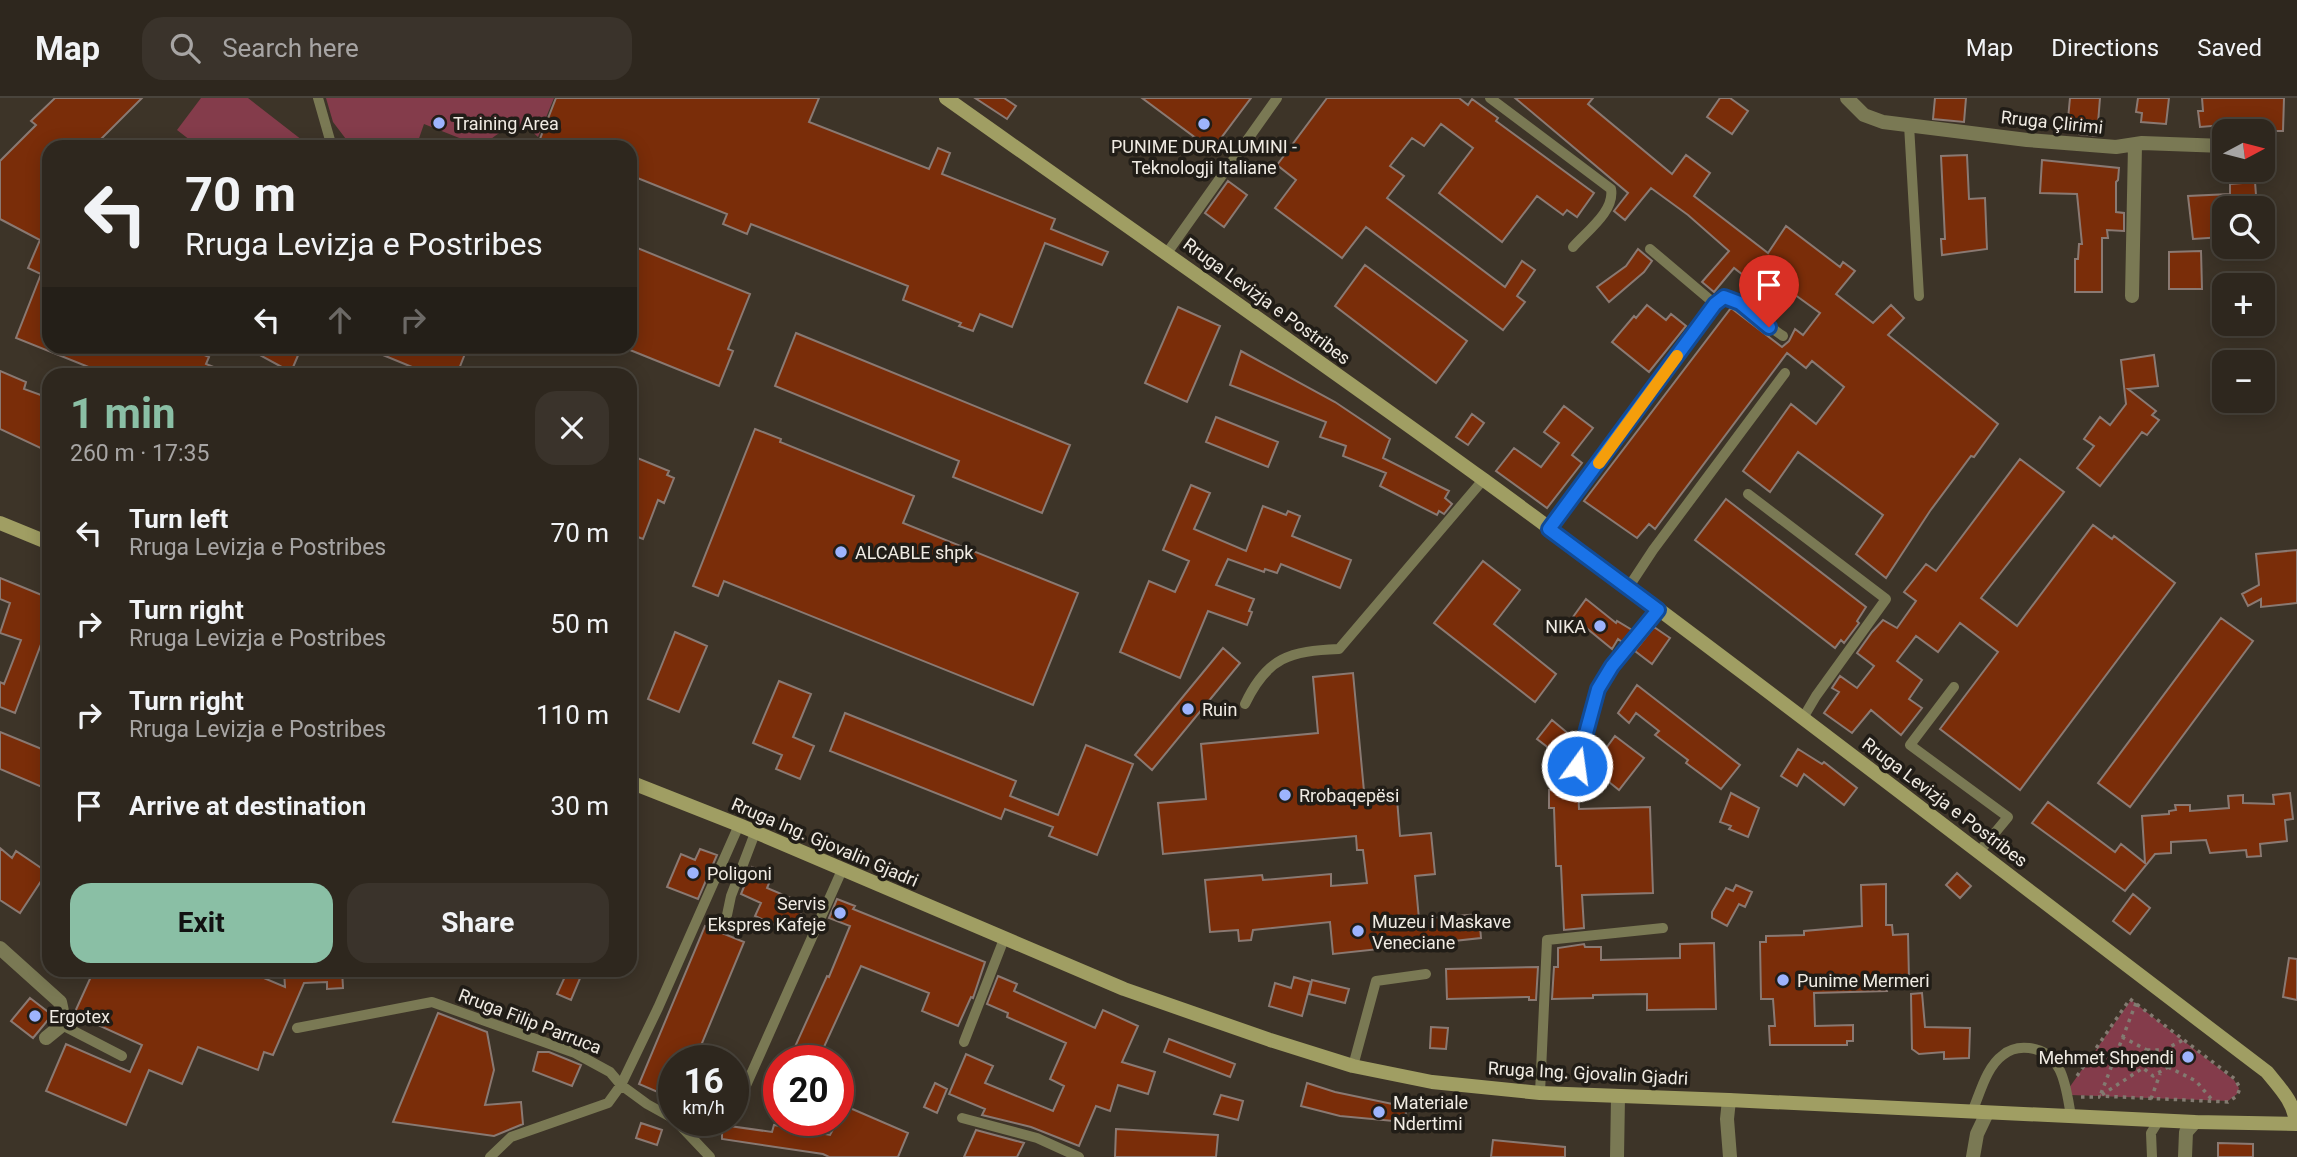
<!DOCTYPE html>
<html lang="en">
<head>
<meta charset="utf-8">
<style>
	body { margin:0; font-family:Roboto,sans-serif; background:#3a332b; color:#f1f3f6; height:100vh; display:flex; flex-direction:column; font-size:26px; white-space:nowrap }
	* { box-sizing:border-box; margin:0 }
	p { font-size:23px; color:#a7a5a4 }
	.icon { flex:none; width:38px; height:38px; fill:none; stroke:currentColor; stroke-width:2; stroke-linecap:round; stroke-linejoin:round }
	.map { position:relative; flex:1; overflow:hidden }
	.details { position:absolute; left:42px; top:270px; width:595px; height:609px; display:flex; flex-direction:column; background:#2e271e; border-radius:21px; box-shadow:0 4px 18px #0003,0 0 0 2px #49443c }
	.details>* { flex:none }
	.guide { position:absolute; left:42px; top:42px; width:595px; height:214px; border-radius:21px; box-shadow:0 4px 18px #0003,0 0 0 2px #49443c; background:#2e271e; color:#f1f3f6; overflow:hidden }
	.needle { width:46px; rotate:83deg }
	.buttons { position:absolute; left:2212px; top:21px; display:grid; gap:14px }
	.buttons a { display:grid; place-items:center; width:63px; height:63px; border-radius:14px; background:#2e271e; box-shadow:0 4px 18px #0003,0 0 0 2px #49443c; font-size:35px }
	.speed { position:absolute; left:658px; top:947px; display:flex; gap:14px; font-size:35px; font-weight:700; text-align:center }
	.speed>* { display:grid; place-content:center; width:91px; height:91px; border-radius:50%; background:#2e271e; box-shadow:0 4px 18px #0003,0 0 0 2px #49443c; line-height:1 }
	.speed small { font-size:18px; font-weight:400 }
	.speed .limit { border:10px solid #d22; background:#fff; color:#111 }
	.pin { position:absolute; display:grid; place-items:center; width:60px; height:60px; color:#fff; margin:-72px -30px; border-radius:50% 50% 50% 0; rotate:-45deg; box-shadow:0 0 7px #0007 }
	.pin .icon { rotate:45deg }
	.me { position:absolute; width:77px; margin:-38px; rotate:14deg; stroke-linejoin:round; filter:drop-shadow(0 0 5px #0008) }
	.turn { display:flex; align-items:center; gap:24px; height:147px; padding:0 28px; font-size:32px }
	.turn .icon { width:91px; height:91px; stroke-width:2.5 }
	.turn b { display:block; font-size:49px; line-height:60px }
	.lanes { display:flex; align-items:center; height:66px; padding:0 28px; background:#0003; justify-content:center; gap:35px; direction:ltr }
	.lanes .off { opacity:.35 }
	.round { display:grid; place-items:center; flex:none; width:74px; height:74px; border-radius:21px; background:#3a332b }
	.head { display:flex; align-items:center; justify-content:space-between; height:119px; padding:0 28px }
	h1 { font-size:42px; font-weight:700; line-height:52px; color:#8abfa5 }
	.cta { display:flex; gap:14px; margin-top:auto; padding:14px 28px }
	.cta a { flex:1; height:80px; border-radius:21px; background:#8abfa5; color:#111; font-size:28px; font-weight:700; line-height:80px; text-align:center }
	.cta a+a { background:#3a332b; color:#f1f3f6 }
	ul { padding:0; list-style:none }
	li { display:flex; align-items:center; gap:21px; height:91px; padding:0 28px }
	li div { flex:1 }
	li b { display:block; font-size:26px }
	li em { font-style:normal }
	header { display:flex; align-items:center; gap:42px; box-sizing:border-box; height:98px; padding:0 35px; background:#2e271e; border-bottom:2px solid #49443c }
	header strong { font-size:33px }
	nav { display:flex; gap:38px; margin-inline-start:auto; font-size:24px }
	.search { width:490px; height:63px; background:#3a332b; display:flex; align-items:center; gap:18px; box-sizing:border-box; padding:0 24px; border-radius:21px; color:#a7a5a4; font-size:26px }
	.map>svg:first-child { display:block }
	.green { fill:#843c4b }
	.building { fill:#7a2d09; stroke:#8a7972; stroke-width:2 }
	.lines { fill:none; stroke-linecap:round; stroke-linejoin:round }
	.path { stroke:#827a70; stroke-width:3.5; stroke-dasharray:3.5 5; stroke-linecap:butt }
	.lane { stroke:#7a7954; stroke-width:10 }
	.street { stroke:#7a7954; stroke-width:14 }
	.secondary { stroke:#a09e63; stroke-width:14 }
	.route-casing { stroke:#114b97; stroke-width:18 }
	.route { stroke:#1a73e8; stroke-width:12 }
	.slow { stroke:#f59e0b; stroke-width:12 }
	.poi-dot { fill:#9db4fd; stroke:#211d17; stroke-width:2.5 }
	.labels { text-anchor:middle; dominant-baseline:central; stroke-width:7; stroke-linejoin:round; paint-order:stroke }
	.street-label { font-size:18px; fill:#f0ebe3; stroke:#211d17 }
	.poi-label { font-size:18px; fill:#f0ebe3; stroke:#211d17; text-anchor:start }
</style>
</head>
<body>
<header>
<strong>Map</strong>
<div class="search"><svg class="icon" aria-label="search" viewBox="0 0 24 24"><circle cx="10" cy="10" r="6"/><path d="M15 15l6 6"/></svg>Search here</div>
<nav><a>Map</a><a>Directions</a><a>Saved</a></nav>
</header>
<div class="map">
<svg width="2297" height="1059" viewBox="0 0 2297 1059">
	<rect width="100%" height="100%" fill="#3d3428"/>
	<path class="green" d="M201,0h47l63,49h-112l-22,-17z
		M326,0h228l-16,39 -11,-10c-20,-2 -31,7 -45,20l-58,-23 -8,23h-64l-19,-25z
		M2131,902l103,80 5,8 -2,6 -9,7 -157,-6 -2,-7z"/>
	<path class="building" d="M55,0h87l-49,49h-44v199h135l25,11 -3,7 25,10h-125l-90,-36 25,-64 -13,-6 12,-28 -40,-21v-58l36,-36 -5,-4z
		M556,0h263l-10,24 120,47 9,-21 12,5 -8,21 113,45 -4,10 57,23 -6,13 -57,-22 -33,84 -32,-13 -7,17 -14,-5 2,-3 -58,-23 5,-14 -157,-62 -4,10 -24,-10 4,-10 -97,-39v-28h-71l-19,-8z
		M975,0h29l12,8 -9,13z
		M1142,0h109l-39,52z
		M1327,0h132l9,7 4,-6 26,19 -2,3 98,72 -17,24 -10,-7 -4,5 -26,-19 -35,46 -63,-49 34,-45 -32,-24 -17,22 -12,-8 -22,28 14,10 -17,22 118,89 17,-26 13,9 -18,26 8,6 -22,28 -137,-103 -24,31 -67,-50 21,-28 -19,-15z
		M1515,0h78l-5,6 84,70 14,-19 24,18 -16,23 74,57 18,-27 54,41 3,-5 12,9 -19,23 37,29 18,-18 13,13 -16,17 110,89 -24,33 -3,-1 -41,55 -44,67 -30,-24 27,-39 -85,-63 -28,40 -27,-21 48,-67 25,20 28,-37 -32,-26 -6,7 -19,-15 -132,176 -6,-5 -12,14 -53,-37 147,-193 51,39 7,-6 6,-12 8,6 17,-22 -33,-24 -21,24 -14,-10 10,-13 -28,-22 -20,24 -12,-10 27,-31 -41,-36 -37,-27 -26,32 -11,-9 14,-18z
		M1720,0h10l18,13 -16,23 -25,-17z
		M1935,0h31l-2,24 -31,-3z
		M2070,0h30l-3,38 -18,-2v-14l-11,-1z
		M2138,0h31l-3,26 -25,-2 1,-9 -6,-1z
		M2202,0h82l-1,33h-34v-8l-49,4 -2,-16h5z
		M1967,57l2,44 16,-1 2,51 -45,6 -1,-16h4l-4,-83z
		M2042,62l77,8 -1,12 -2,2v30l8,1v18l-17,-1 1,8h-6v54h-27v-33h3l1,-15h3l-5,-50 -37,-1z
		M1228,83l19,14 -23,32 -19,-14z
		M2255,84l2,26h-35l1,29 -30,2 -5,-43 42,-2v-10z
		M630,147l120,49 -22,55 5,2 -14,35 -89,-36z
		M1638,151l14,12 -8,11 -35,30 -12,-15 29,-21z
		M2201,153l1,38h-33v-37z
		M1365,167l102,76 -31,42 -101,-77z
		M1647,207l19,15 5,-6 15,12 -37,46 -37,-30 22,-26 2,2z
		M1178,209l42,19 -33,76 -42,-19z
		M796,235l274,112 -28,68 -89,-36 6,-16 -184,-75z
		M243,248h59l-11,26z
		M361,248h107l-11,28h-28z
		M1241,253l94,51 55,37 -7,19 66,33 -4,7 7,6 -8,10 -5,-3 -2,4 -57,-29 6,-13 -43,-17 3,-10 -26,-9 6,-15 -96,-37z
		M2154,257l4,31 -30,3 28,22 -4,4 7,5 -12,15 -5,-3 -42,54 -23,-18 17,-22 -10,-7 16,-22 10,8 16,-21 -5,-44z
		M0,273l26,11 -2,7 25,9v54l-49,-23z
		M1564,308l29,22 -21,27 10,8 -35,45 -51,-37 18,-23 27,19 18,-24 -15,-11z
		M1472,316l12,9 -16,22 -12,-8z
		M1216,319l62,25 -10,25 -62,-25z
		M755,331l26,10 -1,3 134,54 -11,27 175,70 -45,112 -309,-124 -6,15 -25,-10z
		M630,357l39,16 -2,4 7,3 -10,25 -6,-3 -15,39 -13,-5z
		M2020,361l44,33 -83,106 36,28 76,-101 19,14 2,-3 61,47 -155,207 -80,-61 58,-77 -38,-29 -22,29 -22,-16 -19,25 25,19 -13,19 13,9 -21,27 -30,-25 -19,23 -28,-20 15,-21 -7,-4 8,-12 17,12 17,-22 -17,-13 15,-21 11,-12 14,8 19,-27 -12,-9 22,-28 10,7z
		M1191,387l19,8 -16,36 52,22 17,-45 23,9 2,-4 12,5 -8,20 59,24 -11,28 -59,-24 -4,9 -12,-4 -1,3 -36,-13 -12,26 38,14 -5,12 3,1 -5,13 -39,-14 -28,67 -60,-26 29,-71 26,11 14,-31 -26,-11z
		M1726,401l140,108 -9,14 2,2 -15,20 -3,-3 -6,8 -140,-108z
		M2297,452v53l-36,4v-8l-13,7 -6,-12 17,-9 -3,-31z
		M1483,463l37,29 -26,34 62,50 -21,28 -101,-79z
		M0,480l49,20v25l-34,90 -15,-6v-25l4,2 17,-44 -21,-7 10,-30 -10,-4z
		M1586,501l30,24 1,-2 15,9 -10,12 -4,-3 -6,10 -39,-32z
		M2221,520l32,23 -123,166 -32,-24z
		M1654,529l16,11 -18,26 -17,-13z
		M675,534l32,14 -28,66 -31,-13z
		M1223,550l17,15 -88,107 -17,-15z
		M1353,575l12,129 32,-3 3,37 31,-3 4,41 -20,2 4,43 60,-5 2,24 -148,16 -3,-32 -77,8 -2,10 -12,1 -1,-11 -28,2 -5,-52 57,-5 1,5 68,-6v12l36,-3 -4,-33h-6l-1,-14 -193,18 -5,-51 48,-4 -5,-55 117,-11 -5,-56z
		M779,583l32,13 -18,43 21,9 -14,33 -24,-10 6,-14 -29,-12z
		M1637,587l103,80 -19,24 -35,-26 2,-3 -33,-25 4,-4 -23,-18 -7,10 -11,-10z
		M845,615l171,68 -6,15 48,19 28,-70 47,19 -36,91 -48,-19 4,-9 -48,-18 -4,10 -171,-68z
		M1552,622l24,20 -4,15 -5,7 -30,-23z
		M0,634l49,20v38l-49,-21z
		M1615,638l29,22 -25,32 -15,-12 5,-5 -13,-11z
		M1798,651l24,15 2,-2 33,26 -13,17 -40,-31 -7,12 -16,-10z
		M1578,691l1,20 71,-2 3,86 -71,2 2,33 -20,2 -3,-64h-5l-2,-58h-5v-18z
		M1731,695l28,15 -11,29 -19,-8 2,-3 -11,-4z
		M2290,695l3,26 -8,1 2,21 -27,3 1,12 -14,1 -1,-7 -36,3 -4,-13 -35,2v11l-16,1 -30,37 -93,-68 16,-21 67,50 6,-8 24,19 -3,-47 27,-2v-3l7,-1 -1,-5h15v6l39,-3 -1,-12 15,-1v8l31,1 -1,-9z
		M0,750l12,10 4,-7 31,21 -27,41 -20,-13z
		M700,751l17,6 -19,44 -31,-12 14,-33 14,6z
		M752,769l20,9 -5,12 38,16 -12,29 -38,-17 6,-13 -20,-9z
		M1957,775l14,13 -11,12 -14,-13z
		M1886,786v41h6l1,10 15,-1 1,46h-11v4l-12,1 1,6 -73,2 1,33 38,-1v16h-6v4h-77l-1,-19h6l-2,-27h-12l-1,-57h6v-6l38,-1v-4l58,-5 -1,-41z
		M1736,787l16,7 -7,15 -6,-3 -12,22 -15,-8v-6l14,-24 7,3z
		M2133,796l17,14 -20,26 -17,-13z
		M837,801l18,7 -2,3 132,53 -12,36 -2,-1 -13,29 -36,-15 7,-18 -68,-27 -43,94h-29l38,-84 2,1 21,-51 -21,-8z
		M705,828l39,16 -49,118h-21v39l-35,-15z
		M1714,845l2,66 -69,1v-16l-54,1v3l-41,1 2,-32h4v-19l26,-4 1,3h16v13l79,-2v-14z
		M2289,860l8,1v41l-14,-3z
		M1538,869l-2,33h-7v-3l-82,2 -1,-30z
		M94,872h151l40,17 -1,-17h58l1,18 -16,1v-7l-23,1 -31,72 -9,-3 -6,18 -60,-23 -16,37 -33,-14 -23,55 -80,-34 20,-47 64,28 12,-27 -68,-31z
		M568,872l13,6 -10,24 -14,-6z
		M998,878l19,8 -3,7 81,37 8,-18 35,16 -16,36 33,10 -7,22 -30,-9 -8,26 -14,-5 -17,40 -48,-19 -49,-12 3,-6 -36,-15 17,-40 27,12 -8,17 68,28 11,-25 -14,-7 16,-36 -59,-26 1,-4 -21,-9z
		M1294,879l17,5 -9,34 -33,-10 6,-23 16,5z
		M1312,882l37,9 -4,14 -36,-9z
		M1922,895l3,34 45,1 -1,30 -25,1v-7l-25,2 -7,-5 -1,-55z
		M30,900l22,17 -19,23 -22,-17z
		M438,915l49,19 7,38 -9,35 36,-3 2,22 -29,12 -101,-14z
		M1431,929l17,1 -2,21 -16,-1z
		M1169,941l66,25 -5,13 -66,-25z
		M538,954h11l32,13 -9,21 -39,-15z
		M935,985l12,6 -10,24 -13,-6z
		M1307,985l28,9 72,15 -3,15 -64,-6 -39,-10z
		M1221,997l22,6 -5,19 -24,-6z
		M843,1007l65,28 -10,24h-69l-6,-3 -101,-15v-14l50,7 2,-7 56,10 8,-15z
		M641,1025l21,7 -5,15 -21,-7z
		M1116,1031l102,6 -2,22h-101z
		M976,1032l48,13 -7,14h-53z
		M1493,1042l72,7v10h-74z
		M2218,1045l35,1v13h-35z"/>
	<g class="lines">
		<path class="path" d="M2136,905l-36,93 43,-28 10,8 15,-9 -4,-17h-17l-4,18
			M2122,939l25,13
			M2164,952l19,-10
			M2168,969l28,14 17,20
			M2077,978l53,-77 105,80 5,9 -3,8 -9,6 -128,-6
			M2081,999h19
			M2151,1001l9,-25"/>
		<path class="lane" d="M318,0l14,49
			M1490,0l121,91c4,22 -24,42 -38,58
			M1909,27l10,171
			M1650,151l65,55
			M1167,155l110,-155
			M1748,396l138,105 -70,97 -13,22
			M1549,431l166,-225 9,-7c23,8 39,26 59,39
			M1628,490l25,-38 132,-177
			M1954,589l-44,58 98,72 -29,35
			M49,603l-4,10 4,10
			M1245,606c22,-47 45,-53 94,-55l144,-169
			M1577,668l21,-77 15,-23 45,-56
			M727,817l4,-19 24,-63
			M62,927l60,31
			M297,930l135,-26 143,51 35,19 11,13 26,19 27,15
			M964,944l40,-103
			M1353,968l23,-85 50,-7
			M744,992l98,-220
			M1540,995l7,-153 116,-12
			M1972,1014c8,-18 14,-45 31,-57 7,-6 17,-8 26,-7 35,4 37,41 42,68
			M962,1020l75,20 42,19
			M675,1022l35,37
			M490,1059l21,-20 97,-34 13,-18 37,-77 81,-183
			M2152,1059l-1,-24 8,-13"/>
		<path class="street" d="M1847,0l17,17 19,7 144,18 89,7 26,-4 82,3
			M2132,198l3,-151
			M0,850l60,54 3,14 -1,9 -16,13
			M1729,1002l-2,19 3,38
			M1617,1059l1,-60
			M1973,1059l4,-23 10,-21
			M2185,1059l1,-25 9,-10"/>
		<path class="secondary" d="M946,0c179,127 360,253 538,382 264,193 522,394 783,592 13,16 28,31 29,52
			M0,425l49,20
			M630,684l109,43 385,164 146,51 83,26 79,16 108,11 189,7 466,22 102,2"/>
	</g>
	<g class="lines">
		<g class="route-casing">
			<path id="route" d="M1577,668l21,-77 14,-23 46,-56 -109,-81 166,-225 9,-7 16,6 29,24"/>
		</g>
		<use href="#route" class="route"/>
		<path class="slow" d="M1599,365l78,-107"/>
	</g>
	<g class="poi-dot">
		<circle cx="439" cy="25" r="7"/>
		<circle cx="1204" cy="26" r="7"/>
		<circle cx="841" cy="454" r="7"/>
		<circle cx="1600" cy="528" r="7"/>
		<circle cx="1188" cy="611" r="7"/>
		<circle cx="1285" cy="697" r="7"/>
		<circle cx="693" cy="775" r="7"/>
		<circle cx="840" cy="815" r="7"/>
		<circle cx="1358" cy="833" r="7"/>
		<circle cx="1783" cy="882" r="7"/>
		<circle cx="35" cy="918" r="7"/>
		<circle cx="2188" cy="959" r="7"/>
		<circle cx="1379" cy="1014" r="7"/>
	</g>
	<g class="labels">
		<g class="street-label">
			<text transform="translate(2052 24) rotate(6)">Rruga Çlirimi</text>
			<text transform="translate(1267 203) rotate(36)">Rruga Levizja e Postribes</text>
			<text transform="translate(1945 704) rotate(37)">Rruga Levizja e Postribes</text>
			<text transform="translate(825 744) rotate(23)">Rruga Ing. Gjovalin Gjadri</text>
			<text transform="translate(530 923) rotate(21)">Rruga Filip Parruca</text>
			<text transform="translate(1588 975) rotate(3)">Rruga Ing. Gjovalin Gjadri</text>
		</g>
		<g class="poi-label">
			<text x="453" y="25">Training Area</text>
			<text x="1204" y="48" text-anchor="middle">PUNIME DURALUMINI -<tspan x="1204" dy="21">Teknologji Italiane</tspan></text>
			<text x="855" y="454">ALCABLE shpk</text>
			<text x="1586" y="528" text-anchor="end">NIKA</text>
			<text x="1202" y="611">Ruin</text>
			<text x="1299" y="697">Rrobaqepësi</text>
			<text x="707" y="775">Poligoni</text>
			<text x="826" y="805" text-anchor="end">Servis<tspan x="826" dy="21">Ekspres Kafeje</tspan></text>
			<text x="1372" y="823">Muzeu i Maskave<tspan x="1372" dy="21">Veneciane</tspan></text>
			<text x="1797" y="882">Punime Mermeri</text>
			<text x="49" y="918">Ergotex</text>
			<text x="2174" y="959" text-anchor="end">Mehmet Shpendi</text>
			<text x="1393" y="1004">Materiale<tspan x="1393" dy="21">Ndertimi</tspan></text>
		</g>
	</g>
</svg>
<div class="buttons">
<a><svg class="needle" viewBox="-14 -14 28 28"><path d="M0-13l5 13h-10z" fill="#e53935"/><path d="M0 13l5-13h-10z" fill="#a7a5a4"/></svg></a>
<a><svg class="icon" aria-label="search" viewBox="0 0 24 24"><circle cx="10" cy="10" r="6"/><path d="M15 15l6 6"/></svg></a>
<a>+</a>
<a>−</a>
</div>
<div class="speed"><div>16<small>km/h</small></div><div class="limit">20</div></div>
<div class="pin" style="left:1769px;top:229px;background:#d93025"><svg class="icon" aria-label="arrive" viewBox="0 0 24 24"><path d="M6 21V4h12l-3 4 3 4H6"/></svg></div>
<svg class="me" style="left:1577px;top:668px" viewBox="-20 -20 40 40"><circle r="17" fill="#1a73e8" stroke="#fff" stroke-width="3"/><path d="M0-11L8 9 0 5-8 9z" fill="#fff"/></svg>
<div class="guide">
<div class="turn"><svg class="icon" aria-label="left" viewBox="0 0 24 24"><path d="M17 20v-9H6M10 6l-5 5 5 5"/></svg><div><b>70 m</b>Rruga Levizja e Postribes</div></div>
<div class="lanes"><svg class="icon" aria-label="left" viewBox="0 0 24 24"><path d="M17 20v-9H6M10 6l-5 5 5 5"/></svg><svg class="icon off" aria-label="ahead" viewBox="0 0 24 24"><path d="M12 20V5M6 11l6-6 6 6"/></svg><svg class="icon off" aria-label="right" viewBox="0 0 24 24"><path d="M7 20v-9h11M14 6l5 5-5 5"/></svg></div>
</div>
<section class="details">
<div class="head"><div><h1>1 min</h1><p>260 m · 17:35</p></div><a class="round"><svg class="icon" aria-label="close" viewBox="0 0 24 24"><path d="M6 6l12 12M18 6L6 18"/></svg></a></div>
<ul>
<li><svg class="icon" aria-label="left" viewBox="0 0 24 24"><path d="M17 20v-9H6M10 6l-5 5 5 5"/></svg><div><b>Turn left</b><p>Rruga Levizja e Postribes</p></div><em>70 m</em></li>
<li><svg class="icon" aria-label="right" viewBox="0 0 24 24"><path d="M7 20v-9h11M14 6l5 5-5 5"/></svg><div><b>Turn right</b><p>Rruga Levizja e Postribes</p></div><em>50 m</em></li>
<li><svg class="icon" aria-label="right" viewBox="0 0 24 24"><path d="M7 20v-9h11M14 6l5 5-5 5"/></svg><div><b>Turn right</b><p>Rruga Levizja e Postribes</p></div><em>110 m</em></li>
<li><svg class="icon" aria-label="arrive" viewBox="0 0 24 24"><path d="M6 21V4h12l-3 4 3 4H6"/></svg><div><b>Arrive at destination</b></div><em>30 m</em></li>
</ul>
<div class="cta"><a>Exit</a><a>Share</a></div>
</section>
</div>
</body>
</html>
